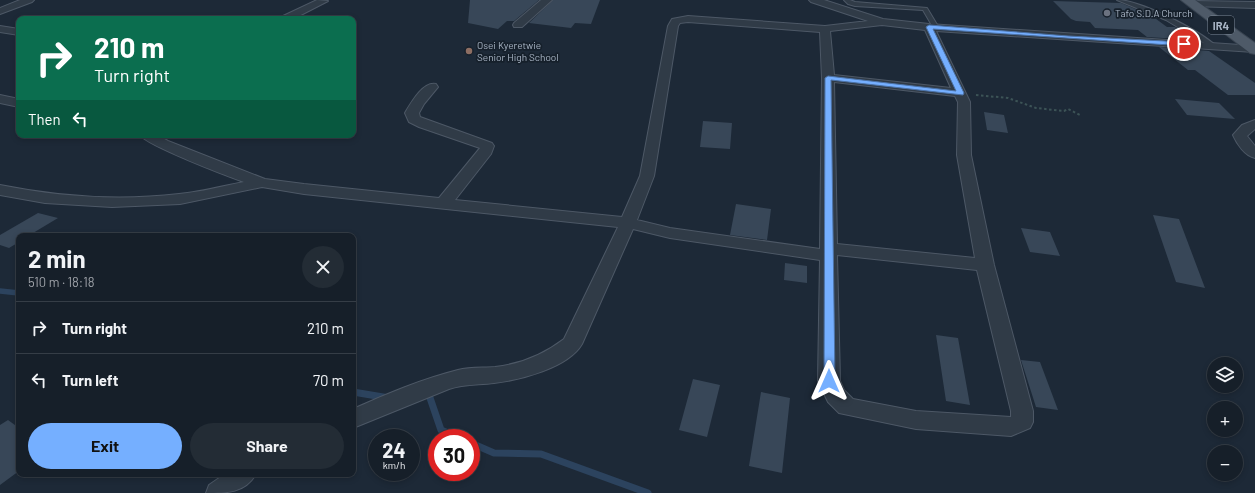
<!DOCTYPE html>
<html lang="en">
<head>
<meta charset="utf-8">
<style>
	body { margin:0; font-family:Barlow,sans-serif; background:#232c35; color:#f1f3f6; height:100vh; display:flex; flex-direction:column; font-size:15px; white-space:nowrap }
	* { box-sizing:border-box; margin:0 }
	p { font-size:13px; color:#9ea2a8 }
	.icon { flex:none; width:22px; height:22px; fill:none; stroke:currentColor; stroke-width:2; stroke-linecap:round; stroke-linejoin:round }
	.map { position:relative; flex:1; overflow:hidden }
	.side { position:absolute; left:16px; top:233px; width:340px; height:244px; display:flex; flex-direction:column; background:#161f29; border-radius:8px; box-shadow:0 2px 6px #0003,0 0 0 1px #353d46 }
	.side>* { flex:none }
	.hud { position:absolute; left:16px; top:16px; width:340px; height:122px; border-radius:8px; box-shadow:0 2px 6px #0003,0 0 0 1px #353d46; background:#0b6e4f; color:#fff; overflow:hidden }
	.fabs { position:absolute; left:1207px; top:357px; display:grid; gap:8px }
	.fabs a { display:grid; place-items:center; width:36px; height:36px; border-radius:50%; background:#161f29; box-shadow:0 2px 6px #0003,0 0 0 1px #353d46; font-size:20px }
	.speed { position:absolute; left:368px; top:429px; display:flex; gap:8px; font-size:20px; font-weight:700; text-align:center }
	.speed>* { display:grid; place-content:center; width:52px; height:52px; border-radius:50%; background:#161f29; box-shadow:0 2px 6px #0003,0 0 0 1px #353d46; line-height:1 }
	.speed small { font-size:10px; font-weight:400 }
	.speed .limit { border:6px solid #d22; background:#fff; color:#111 }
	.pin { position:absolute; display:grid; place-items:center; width:34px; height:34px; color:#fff; margin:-17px; border:2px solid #fff; border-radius:50%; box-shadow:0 1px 4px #0007 }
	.me { position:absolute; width:44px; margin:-22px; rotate:0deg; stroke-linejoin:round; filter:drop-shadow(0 0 3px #0008) }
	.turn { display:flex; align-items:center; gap:14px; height:84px; padding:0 12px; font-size:18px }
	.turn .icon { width:52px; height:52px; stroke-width:2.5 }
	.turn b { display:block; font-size:28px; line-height:34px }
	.then { display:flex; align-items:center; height:38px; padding:0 12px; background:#0003; gap:8px; font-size:15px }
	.round { display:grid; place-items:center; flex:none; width:42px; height:42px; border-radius:21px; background:#232c35 }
	.headline { display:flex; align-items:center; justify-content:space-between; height:68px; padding:0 12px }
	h1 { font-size:24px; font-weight:700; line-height:30px }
	.primary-button { display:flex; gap:8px; margin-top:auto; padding:8px 12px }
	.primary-button a { flex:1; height:46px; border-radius:24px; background:#75afff; color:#111; font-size:16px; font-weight:700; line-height:46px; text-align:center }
	.primary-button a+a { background:#232c35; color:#f1f3f6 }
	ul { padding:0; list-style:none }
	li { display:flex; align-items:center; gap:12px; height:52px; padding:0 12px; border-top:1px solid #353d46 }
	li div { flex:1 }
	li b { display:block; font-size:15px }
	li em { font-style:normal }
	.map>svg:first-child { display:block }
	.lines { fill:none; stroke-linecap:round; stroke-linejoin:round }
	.stream-far1 { stroke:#2c435e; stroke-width:5.5 }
	.stream { stroke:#2c435e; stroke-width:7 }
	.building { fill:#384758 }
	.lane-casing { stroke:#4d5866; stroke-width:2 }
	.street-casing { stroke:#4d5866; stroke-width:2 }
	.primary-casing { stroke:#394451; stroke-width:2 }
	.path { stroke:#3c5356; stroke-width:2; stroke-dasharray:2.5 2.5; stroke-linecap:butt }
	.lane { fill:#303b47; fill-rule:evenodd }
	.street { fill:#303b47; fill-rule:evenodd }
	.primary { fill:#4e5a68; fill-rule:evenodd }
	.route { fill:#75afff; stroke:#4c72a6 }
	.worship-dot { fill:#6b7280; stroke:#16202b; stroke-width:1.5 }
	.education-dot { fill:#8d6e63; stroke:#16202b; stroke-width:1.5 }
	.labels { text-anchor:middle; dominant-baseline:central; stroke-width:3.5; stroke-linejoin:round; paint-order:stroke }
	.far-poi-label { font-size:10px; fill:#a9b5c5; stroke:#16202b; text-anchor:start }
	.shield { fill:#16202b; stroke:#7d8897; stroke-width:1 }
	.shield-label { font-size:11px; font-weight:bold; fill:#a9b5c5 }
</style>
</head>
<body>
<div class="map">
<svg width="1255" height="493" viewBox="0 0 1255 493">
	<rect width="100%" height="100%" fill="#1d2937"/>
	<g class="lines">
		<path class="stream-far1" d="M0,291l19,2"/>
		<path class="stream" d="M353,392l36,6
			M427,393l1,-1 13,38 19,8
			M471,443l23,10 47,1 107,39"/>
	</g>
	<path class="building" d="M470,0h69l-25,21h-7l-9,8 -30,-6z
		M553,0h47l-9,24 -16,-1 -4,5 -42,-5z
		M1053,1l68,2 31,13 15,11h8l21,13 -49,-3 -9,-7 -43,-2 -5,-6 -14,-1 -5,-2z
		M1159,47l50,4 46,32v12h-27l-33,-25h-7z
		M1175,99l44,4 16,16 -48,-4z
		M984,112l20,3 4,18 -21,-3z
		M703,121l29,2 -2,26 -30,-2z
		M736,204l35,5 -4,31 -37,-5z
		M38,213l20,5 -30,18h-9v6l-10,6 -9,-3v-10z
		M1153,215l26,4 26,69 -29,-6z
		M1021,228l29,4 10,24 -30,-4z
		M785,263l22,3v17l-23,-3z
		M936,335l22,3 12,67 -24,-4z
		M1021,360l19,2 18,48 -22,-3z
		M693,379l27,6 -13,52 -28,-7z
		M761,392l29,6 -8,75 -33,-7z
		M8,420l11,8v43l-19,14v-60z"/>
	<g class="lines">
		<g class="lane-casing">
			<path id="lane" d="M844,0h6l5,2 72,6 12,20 -5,1 -11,-19 -68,-4 -7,-2z
				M1117,0c23,0 82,30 99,46l-5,1 -45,-27z"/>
		</g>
		<g class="street-casing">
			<path id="street" d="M20,0h14l-2,2 -32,12v-6z
				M317,0l11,1 -35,18h-13l1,-2z
				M541,0h11l-30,27h-8l-1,-2 1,-2z
				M809,0h15l59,19 46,5 326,22 -1,6 -318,-21 34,71 1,53 23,110 39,146v11l-3,6 -19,8 -95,-7 -77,-16 -11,-11 -10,-21 2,-121 -150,-22 -37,-9 -51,115c-14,24 -62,36 -88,39 -16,2 -30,1 -45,6l-96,39v-19c34,-15 69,-30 105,-39 12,-3 25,-2 37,-3 26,-3 48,-12 69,-28l54,-112 -314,-33 -42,-7 -82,17 -68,3 -67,-4 -45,-8v-10c59,12 119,16 179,9 22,-2 44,-8 65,-12 -17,-6 -96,-36 -104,-47h17l11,6 97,38 39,5 135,14 41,-50 -61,-21 -10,-5 -4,-9c6,-10 18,-32 31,-29l2,3 -14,17 -5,9 1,4 72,26 2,3 -3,8 -36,46 167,17 18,-41 28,-150 4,-7 16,-3 137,10 43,-5 -57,-19zM688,22l132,10 2,46 -2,171 -150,-21 -33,-8 17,-44 24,-150 2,-3zM882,25l43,5 26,58 -117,-13 -4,-44zM834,82l121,14 3,6 -1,53 18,103 -138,-14zM837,255l140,15 34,141v6l-95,-6 -63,-12 -9,-9 -4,-9z
				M1193,1l62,1v6l-65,-2 -2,-2z
				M0,26l19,3v6l-19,-3z
				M0,95l19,4v8l-19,-4z
				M1255,120v9l-8,7 8,10v12c-10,-2 -18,-14 -22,-23l9,-10z
				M225,474h31c-11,19 -29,19 -50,19l3,-8z"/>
		</g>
		<g class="primary-casing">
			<path id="primary" d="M1181,0h14l60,43v11l-5,-1z"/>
		</g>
		<path class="path" d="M976,95l32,3 28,10 28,3 4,-2 12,6"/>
		<use href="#lane" class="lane"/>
		<use href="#street" class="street"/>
		<use href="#primary" class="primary"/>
	</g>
	<path class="route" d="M929,25l139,11 116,6 3,2 -3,2 -251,-17 31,64 -1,2 -132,-15 4,301 -2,3 -4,2 -4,-2 -1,-3 1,-303 3,-2 128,15 -30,-64z"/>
	<circle class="worship-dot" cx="1107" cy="13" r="4"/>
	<circle class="education-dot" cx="469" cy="51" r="4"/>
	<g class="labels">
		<g class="far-poi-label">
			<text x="1115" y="13">Tafo S.D.A Church</text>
			<text x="477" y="45">Osei Kyeretwie<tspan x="477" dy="12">Senior High School</tspan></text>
		</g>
		<rect class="shield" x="1208" y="16" width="26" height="18" rx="3"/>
		<g class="shield-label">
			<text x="1221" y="25">IR4</text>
		</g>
	</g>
</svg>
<div class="fabs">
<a><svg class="icon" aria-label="layers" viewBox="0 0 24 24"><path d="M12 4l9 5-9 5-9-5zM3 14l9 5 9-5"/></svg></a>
<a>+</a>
<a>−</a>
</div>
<div class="speed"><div>24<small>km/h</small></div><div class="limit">30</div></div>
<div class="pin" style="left:1184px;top:44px;background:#d93025"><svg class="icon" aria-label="arrive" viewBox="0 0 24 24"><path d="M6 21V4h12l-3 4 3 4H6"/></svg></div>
<svg class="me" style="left:829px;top:381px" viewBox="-20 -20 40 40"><path d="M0-17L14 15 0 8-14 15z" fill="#75afff" stroke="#fff" stroke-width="4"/></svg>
<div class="hud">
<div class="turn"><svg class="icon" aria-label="right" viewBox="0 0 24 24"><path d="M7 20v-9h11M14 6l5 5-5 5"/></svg><div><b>210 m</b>Turn right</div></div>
<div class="then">Then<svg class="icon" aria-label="left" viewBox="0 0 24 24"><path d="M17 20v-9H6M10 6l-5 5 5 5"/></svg></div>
</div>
<section class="side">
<div class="headline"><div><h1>2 min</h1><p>510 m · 18:18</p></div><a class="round"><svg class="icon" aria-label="close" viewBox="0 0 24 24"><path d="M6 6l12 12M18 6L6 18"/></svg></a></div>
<ul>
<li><svg class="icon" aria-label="right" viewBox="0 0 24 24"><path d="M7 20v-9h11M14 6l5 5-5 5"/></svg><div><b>Turn right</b></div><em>210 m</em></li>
<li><svg class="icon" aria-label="left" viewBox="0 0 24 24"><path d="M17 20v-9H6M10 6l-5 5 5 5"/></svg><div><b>Turn left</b></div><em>70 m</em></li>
</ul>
<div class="primary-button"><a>Exit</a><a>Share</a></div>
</section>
</div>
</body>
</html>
